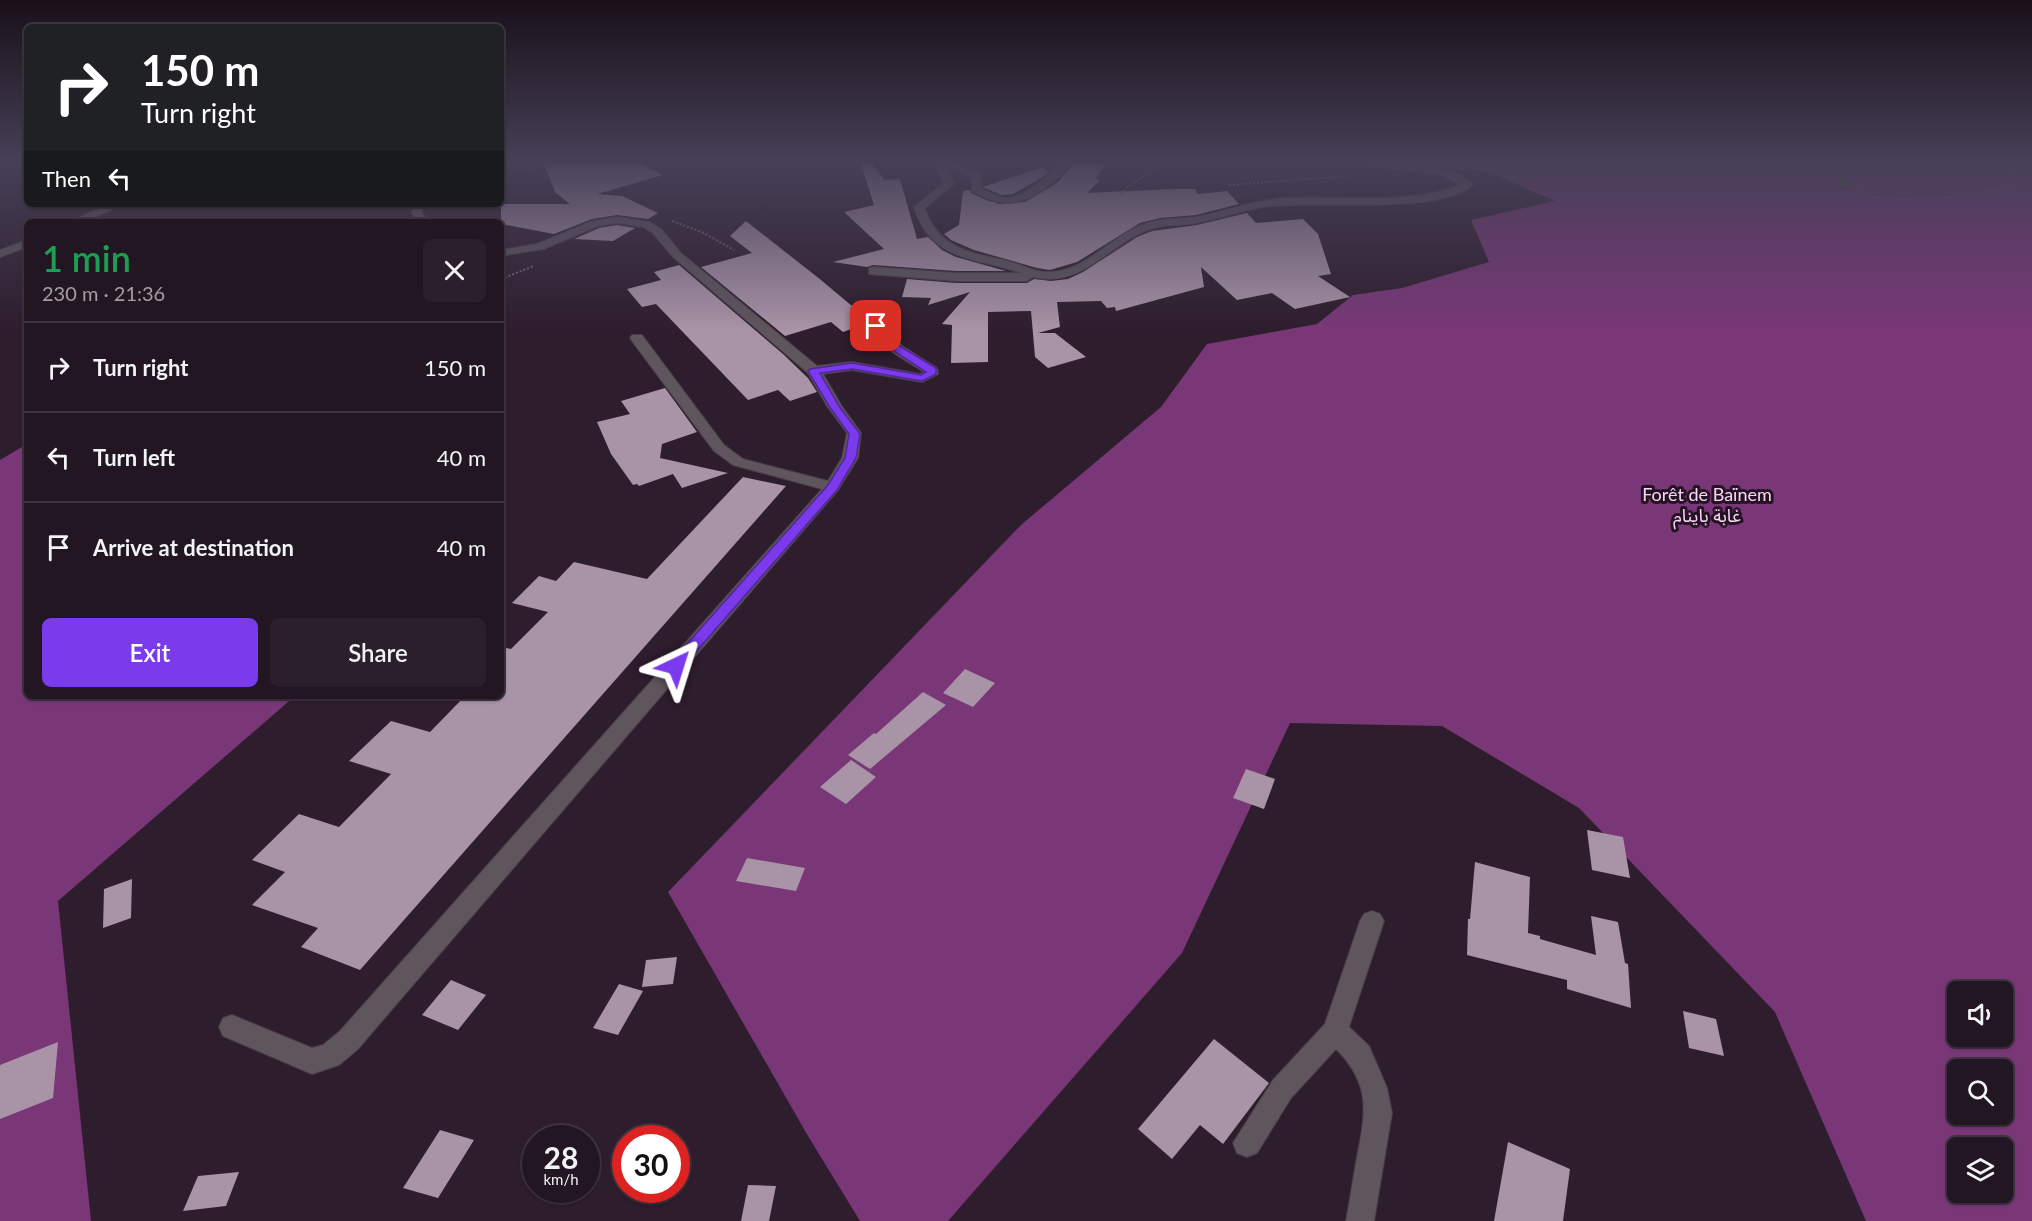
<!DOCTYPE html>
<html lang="en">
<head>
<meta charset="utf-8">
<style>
	body { margin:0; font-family:Lato,"Noto Sans Arabic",sans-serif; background:#2a1f2a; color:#f1f3f6; height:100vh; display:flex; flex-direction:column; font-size:22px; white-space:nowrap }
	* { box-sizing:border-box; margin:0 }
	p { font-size:20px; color:#a29fa5 }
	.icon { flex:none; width:33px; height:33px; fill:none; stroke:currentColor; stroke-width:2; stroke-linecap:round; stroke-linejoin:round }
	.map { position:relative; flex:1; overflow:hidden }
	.panel { position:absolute; left:24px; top:219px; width:480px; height:480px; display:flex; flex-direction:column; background:#221622; border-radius:9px; box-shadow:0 2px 4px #0004,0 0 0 2px #3f3540 }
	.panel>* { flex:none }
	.banner { position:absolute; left:24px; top:24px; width:480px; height:183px; border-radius:9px; box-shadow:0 2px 4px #0004,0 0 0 2px #3f3540; background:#202124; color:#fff; overflow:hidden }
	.buttons { position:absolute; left:1947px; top:981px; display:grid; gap:12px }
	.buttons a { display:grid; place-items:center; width:66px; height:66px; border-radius:9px; background:#221622; box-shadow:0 2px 4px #0004,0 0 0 2px #3f3540; font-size:30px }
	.speed { position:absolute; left:522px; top:1125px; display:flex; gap:12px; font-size:30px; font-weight:700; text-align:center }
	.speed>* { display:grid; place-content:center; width:78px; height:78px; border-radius:50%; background:#221622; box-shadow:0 2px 4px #0004,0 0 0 2px #3f3540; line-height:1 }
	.speed small { font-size:15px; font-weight:400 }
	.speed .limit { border:9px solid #d22; background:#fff; color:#111 }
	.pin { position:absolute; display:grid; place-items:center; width:51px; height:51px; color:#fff; margin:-26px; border-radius:12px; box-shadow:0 3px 9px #0006 }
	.me { position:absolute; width:66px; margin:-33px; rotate:41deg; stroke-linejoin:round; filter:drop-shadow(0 0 4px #0008) }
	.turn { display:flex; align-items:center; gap:21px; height:126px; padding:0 18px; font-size:27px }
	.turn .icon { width:78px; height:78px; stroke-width:2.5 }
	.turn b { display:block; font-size:42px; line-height:51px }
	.then { display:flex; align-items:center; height:57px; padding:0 18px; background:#0003; gap:12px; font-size:22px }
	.round { display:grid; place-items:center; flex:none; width:63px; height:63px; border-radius:9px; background:#2a1f2a }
	.overview { display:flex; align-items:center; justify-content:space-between; height:102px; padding:0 18px }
	h1 { font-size:36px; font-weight:600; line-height:45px; color:#1e9e55 }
	.action { display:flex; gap:12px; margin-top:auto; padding:12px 18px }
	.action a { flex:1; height:69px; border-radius:9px; background:#7c3aed; color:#fff; font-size:24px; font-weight:600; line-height:69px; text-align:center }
	.action a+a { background:#2a1f2a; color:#f1f3f6 }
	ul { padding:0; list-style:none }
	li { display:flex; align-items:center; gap:18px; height:90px; padding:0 18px; border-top:2px solid #3f3540 }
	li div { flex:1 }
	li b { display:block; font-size:22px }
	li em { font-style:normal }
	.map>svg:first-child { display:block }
	.forest { fill:#7a3778; fill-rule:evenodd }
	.building { fill:#a993a7 }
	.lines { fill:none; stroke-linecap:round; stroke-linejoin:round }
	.minor-casing { stroke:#4b3b4a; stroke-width:2 }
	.path { stroke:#746573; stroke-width:2; stroke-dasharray:2 2; stroke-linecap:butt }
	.minor { fill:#5e555d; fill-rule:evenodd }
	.route { fill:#7c3aed; stroke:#51269a; stroke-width:1.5 }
	.labels { text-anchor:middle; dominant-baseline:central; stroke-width:6; stroke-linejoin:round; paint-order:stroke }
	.park-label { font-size:18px; fill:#fbd4f7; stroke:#241423 }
</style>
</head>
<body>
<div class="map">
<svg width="2032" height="1221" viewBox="0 0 2032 1221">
	<rect width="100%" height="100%" fill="#2e1d2d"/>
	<path class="forest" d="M1399,161h633v1060h-166l-91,-209 -196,-204 -137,-82 -152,-3 -108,230 -234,268h-88l-52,-85 -140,-244 353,-367 140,-118 46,-63 110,-20 36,-29 49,-7 87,-26 -18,-42 84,-19 -66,-29zM1958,992h44v44h-44zM1958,1070h44v44h-44zM1958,1148h44v44h-44z
		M27,444v252h268l-237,205 33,320h-91v-761z"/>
	<path class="building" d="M543,161h93l27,14 -66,19 25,2 36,17 -10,6 -31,-4 -25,4 -38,15 -53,-10v-20h69l-15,-12z
		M860,161h10l15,19 15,-1 17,60 11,-2 14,13 14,7 50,14h-50l-83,-6 -6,2 -34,-5 51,-13 -40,-37 30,-7z
		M1076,161l29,4 -10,14 5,1 -13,13 86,-4h23l1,5 30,-3 12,13 -43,11 -36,3 -20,5 -63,39 -27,8 -13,-2 -63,-18 -23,-10 -7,-6 15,-9 4,-34 7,-1 1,3 15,7 14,4 25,-2 32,-19z
		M1043,167l5,6 -4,3 -31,18 -12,1 -18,-8z
		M1247,213l9,10 47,-4 15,15 13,40 -13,2 32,21 -55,12 -23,-16 -35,7 -36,-33 3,20 -88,24 -1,-4 -8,1 -6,-7 -44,1 3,25 -22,6h17l31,24 -38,11 -13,-11 -4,-46 -43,1v50l-37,1 1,-38 -10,-1 28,-32 -42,13 3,-7 -29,-1 5,-18 49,4h71l7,-4 17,2 17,-2 15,-7 54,-35 15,-6 45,-6z
		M746,221l75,59 50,42 -28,10 -12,-10 -46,14 -84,-69 51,-14 -22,-17z
		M617,225l18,3 -22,13 -39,-2 25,-11z
		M679,265l104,89 25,24 9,14 -27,9 -12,-11 -30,10 -92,-96 -14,3 -15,-18 34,-9 -7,-8z
		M665,388l32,44 -35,12 -2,14 68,15 -46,15 -9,-14 -34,12 -2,-2 -4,1 -22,-31 -14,-32 33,-8 -9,-13z
		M743,477l43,9 -426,484 -59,-23 17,-19 -66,-23 33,-33 -33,-12 47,-46 40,13 52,-53 -42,-13 42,-40 39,11 35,-36h36v-49l10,2 37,-37 -36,-9 27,-27 17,5 18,-19 73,17z
		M965,669l30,14 -22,24 -30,-14z
		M923,692l23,13 -76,64 -22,-14 26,-22 2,1z
		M851,760l25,17 -30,27 -26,-17z
		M1246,769l29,10 -11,30 -31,-11z
		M1587,830l36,7 7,41 -38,-8z
		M747,858l58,10 -9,23 -60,-10z
		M1475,862l55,15 -2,56 12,3v3l56,16 -5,-39 27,6 7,41 3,1 3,44 -64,-19v-9l-100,-25 1,-36h2z
		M132,879l-1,39 -28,10 1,-39z
		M677,957l-4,27 -31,3 4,-27z
		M451,980l35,15 -28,35 -36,-15z
		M619,984l24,7 -25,44 -25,-7z
		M1683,1011l33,8 8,37 -35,-8z
		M1214,1039l55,44 -46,61 -23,-19 -28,34 -34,-30z
		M58,1042l-5,56 -53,21v-54z
		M440,1130l34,10 -36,58 -35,-10z
		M1508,1142l62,27 -7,52h-69z
		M239,1172l-13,34 -43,5 15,-35z
		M748,1185l28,1 -7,35h-28z"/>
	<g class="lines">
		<g class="minor-casing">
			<path id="minor" d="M932,161c18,0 31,5 48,13l1,14c8,4 17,10 26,10 15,-1 49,-24 53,-37h10l-1,6c-32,31 -55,49 -97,24l-1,-14 -25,-10 8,17 -29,24c15,45 50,44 90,55 11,4 23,10 35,9 41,-2 66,-44 105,-51 13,-3 27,-2 41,-4 31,-6 61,-18 93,-19 57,-3 116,8 171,-13l-18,-10 -87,-11 -5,-3c35,0 97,-1 123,24 -36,32 -163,13 -215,23 -20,4 -41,11 -61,15 -15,3 -31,1 -46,6 -41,13 -67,60 -118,48l-6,4h-71l-87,-7v-6l4,-1 83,6h65c-46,-16 -90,-11 -107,-66l30,-24z
				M1831,161h10l9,25 -1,2 -9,-2z
				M109,204h14l-38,18h-15z
				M414,204h10l-2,8 6,10h-12l-4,-10z
				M617,217l33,5 11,7 20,24 136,113 35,-4 68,12 4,-2 -32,-20 -22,-26 6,-4 5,1 21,23 35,22 1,6 -16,8 -70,-12 -29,4 18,31 20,28 -3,25 -20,32 -480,559 -19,16 -27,9 -89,-38 -4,-9 4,-9 9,-3 80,33 11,-3 17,-14 482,-542 -89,-24 -19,-14 -82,-110 -2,-3 2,-3h10l82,110 19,14 85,22 14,-23 5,-25 -20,-27 -19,-33 -135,-116 -20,-24 -10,-6 -26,-4 -19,3 -54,23 -43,7v-6l36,-6 55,-23z
				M27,240v7l-27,10v-7z
				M1372,911l8,3 4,7 -35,106 20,19 18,42 5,25 -18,108h-28c4,-21 7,-43 11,-64 9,-45 14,-73 -21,-108l-45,49 -34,55 -10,4 -10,-4 -4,-10 40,-63 52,-56 35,-103 4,-7z"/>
		</g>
		<path class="path" d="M501,164l5,3 33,4
			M1229,185l119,-9
			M1859,192l14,5 24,2 50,-1 58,-9 11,-11 -15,-17
			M1120,193l27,-20 31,-12
			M672,221l32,12 30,17
			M501,279l33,-13"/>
		<use href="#minor" class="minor"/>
	</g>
	<linearGradient id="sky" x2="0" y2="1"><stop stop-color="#191019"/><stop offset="0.48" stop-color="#464057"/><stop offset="1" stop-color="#464057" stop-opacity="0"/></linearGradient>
	<rect width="2032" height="332" fill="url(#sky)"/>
	<path class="route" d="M876,323l25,24 35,21v6l-14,7 -70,-12 -32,4 19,33 21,28 -4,24 -19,32 -156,179h-10l-2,-3 2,-4 157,-177 17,-27 4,-24 -20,-28 -21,-35 2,-2 42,-6 69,12 5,-3 -32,-21 -23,-25z"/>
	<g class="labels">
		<g class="park-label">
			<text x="1707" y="494">Forêt de Baïnem<tspan x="1707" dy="21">غابة باينام</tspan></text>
		</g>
	</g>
</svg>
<div class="buttons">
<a><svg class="icon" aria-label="sound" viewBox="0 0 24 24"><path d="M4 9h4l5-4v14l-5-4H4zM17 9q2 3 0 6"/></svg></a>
<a><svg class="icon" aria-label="search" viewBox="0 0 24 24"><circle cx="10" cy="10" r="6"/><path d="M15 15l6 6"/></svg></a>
<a><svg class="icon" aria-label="layers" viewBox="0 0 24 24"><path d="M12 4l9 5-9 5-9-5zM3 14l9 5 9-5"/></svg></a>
</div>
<div class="speed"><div>28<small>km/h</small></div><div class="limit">30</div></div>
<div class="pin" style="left:876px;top:326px;background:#d93025"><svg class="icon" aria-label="arrive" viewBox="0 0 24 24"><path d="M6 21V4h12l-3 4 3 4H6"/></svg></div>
<svg class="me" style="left:676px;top:666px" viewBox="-20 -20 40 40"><path d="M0-17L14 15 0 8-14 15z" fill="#7c3aed" stroke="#fff" stroke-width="4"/></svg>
<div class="banner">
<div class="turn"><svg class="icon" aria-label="right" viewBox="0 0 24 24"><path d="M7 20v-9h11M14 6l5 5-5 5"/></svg><div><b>150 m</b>Turn right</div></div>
<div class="then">Then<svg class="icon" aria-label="left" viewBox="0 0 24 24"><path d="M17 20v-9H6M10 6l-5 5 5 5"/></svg></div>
</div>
<section class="panel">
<div class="overview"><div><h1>1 min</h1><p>230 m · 21:36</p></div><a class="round"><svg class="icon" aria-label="close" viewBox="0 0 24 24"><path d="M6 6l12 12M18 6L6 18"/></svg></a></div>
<ul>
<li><svg class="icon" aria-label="right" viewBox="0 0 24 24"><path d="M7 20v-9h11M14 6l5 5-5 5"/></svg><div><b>Turn right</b></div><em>150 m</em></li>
<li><svg class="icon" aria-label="left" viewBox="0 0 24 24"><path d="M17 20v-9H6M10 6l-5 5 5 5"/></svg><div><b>Turn left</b></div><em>40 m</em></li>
<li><svg class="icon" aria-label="arrive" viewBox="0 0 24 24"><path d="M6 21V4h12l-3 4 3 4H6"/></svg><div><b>Arrive at destination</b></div><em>40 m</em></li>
</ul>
<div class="action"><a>Exit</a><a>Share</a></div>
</section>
</div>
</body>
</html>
